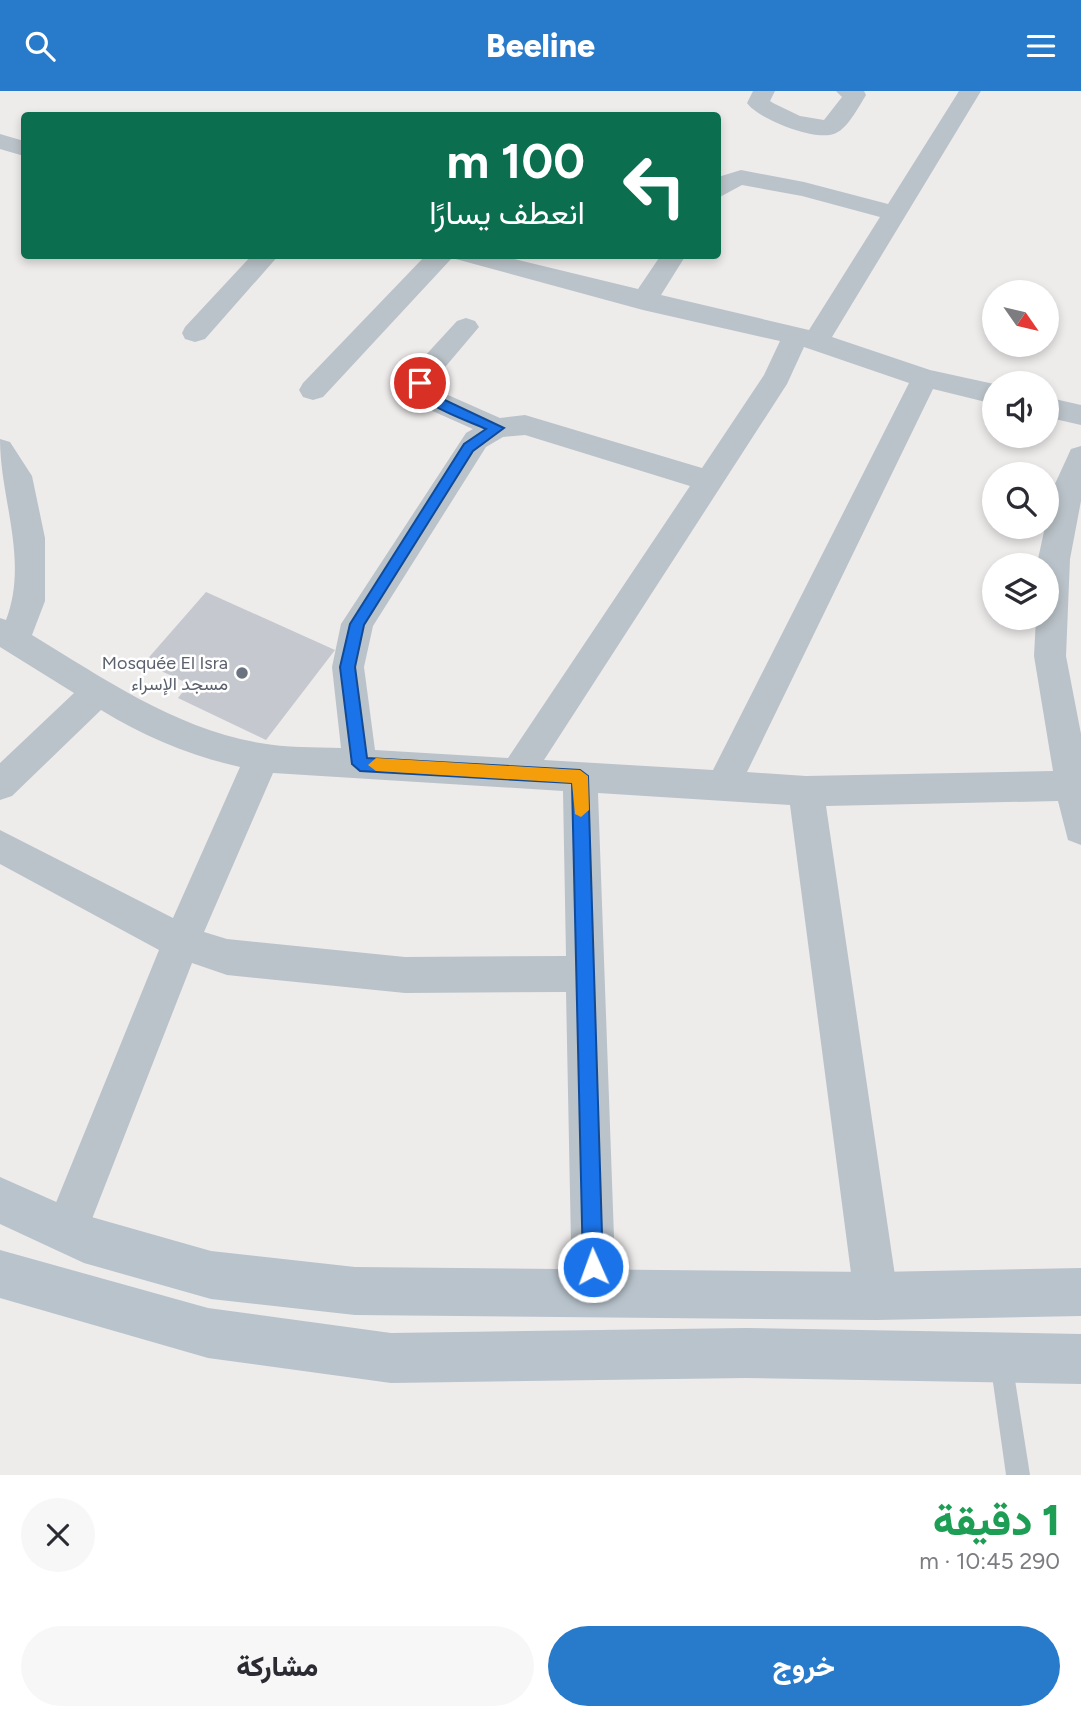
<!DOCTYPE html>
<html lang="ar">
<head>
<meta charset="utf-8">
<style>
	body { margin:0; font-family:Figtree,Vazirmatn,sans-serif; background:#f7f7f7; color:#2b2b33; direction:rtl; height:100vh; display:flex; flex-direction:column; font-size:26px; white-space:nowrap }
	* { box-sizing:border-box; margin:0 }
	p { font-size:23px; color:#7c7c81 }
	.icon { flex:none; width:38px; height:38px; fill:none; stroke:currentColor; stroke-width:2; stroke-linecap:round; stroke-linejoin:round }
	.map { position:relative; height:1384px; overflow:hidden; direction:ltr }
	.sheet { display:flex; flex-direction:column; background:#fff; flex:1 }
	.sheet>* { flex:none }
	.hud { position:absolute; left:21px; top:21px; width:700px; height:147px; border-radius:7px; box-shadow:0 4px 10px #0003; direction:rtl; background:#0b6e4f; color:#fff; overflow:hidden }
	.needle { width:46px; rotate:124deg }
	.buttons { position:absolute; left:982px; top:189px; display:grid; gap:14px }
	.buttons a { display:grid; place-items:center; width:77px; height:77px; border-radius:50%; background:#fff; box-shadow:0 4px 10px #0003; font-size:35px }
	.pin { position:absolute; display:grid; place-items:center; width:60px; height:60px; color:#fff; margin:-30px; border:4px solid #fff; border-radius:50%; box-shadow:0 2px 7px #0007 }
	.me { position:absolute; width:77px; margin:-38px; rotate:358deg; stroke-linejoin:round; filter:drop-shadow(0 0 5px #0008) }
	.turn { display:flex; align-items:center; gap:24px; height:147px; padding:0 21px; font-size:32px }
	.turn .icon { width:91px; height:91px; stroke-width:2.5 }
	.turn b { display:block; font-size:49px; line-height:60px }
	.round { display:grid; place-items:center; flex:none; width:74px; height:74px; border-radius:37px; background:#f7f7f7 }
	.headline { display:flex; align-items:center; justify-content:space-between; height:119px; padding:0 21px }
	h1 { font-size:42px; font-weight:800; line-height:52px; color:#1e9e55 }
	.button { display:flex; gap:14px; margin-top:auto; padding:14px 21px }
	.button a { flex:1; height:80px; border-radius:42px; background:#287aca; color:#fff; font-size:28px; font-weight:800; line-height:80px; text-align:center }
	.button a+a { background:#f7f7f7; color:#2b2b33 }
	header { display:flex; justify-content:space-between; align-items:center; height:91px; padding:0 21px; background:#287aca; color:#fff; font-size:32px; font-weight:800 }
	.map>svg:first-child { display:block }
	.building { fill:#c5c8ce }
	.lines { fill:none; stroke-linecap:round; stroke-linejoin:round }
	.lane { fill:#bac3c9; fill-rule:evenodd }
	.street { fill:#bac3c9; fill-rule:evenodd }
	.secondary { fill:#b8c3cc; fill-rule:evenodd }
	.route { fill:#1a73e8; stroke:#114b97; stroke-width:2 }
	.slow { fill:#f59e0b }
	.worship-dot { fill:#6b7280; stroke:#fff; stroke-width:2.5 }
	.labels { text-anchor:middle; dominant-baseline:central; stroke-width:5; stroke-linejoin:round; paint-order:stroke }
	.worship-label { font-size:18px; fill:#5b616d; stroke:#fff; text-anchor:end }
</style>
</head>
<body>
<header><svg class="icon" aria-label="menu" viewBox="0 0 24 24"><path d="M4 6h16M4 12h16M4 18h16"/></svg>Beeline<svg class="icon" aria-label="search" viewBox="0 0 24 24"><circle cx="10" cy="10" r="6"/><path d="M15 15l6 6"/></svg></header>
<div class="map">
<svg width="1081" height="1384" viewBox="0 0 1081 1384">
	<rect width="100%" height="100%" fill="#eeebeb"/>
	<path class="building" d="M206,501l129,58 -69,90 -88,-42 11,-14 -45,-21z"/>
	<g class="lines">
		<path class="lane" d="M1001,1259l8,3 3,8 18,114h-24l-16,-114 3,-8z"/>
		<path class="street" d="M753,0h22l-5,10 3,2 27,13 24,4 18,-23 -6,-6h28l2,4c-7,11 -18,33 -30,38 -18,10 -78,-14 -89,-30z
			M959,0h22l-149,246 98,33 64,14v20l-61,-15 -186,383 59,4 247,-5 -19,-115 2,-38h10v-53h-8v-6l16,-73 17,-37 10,-3v55l-11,58 -4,97 15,78v111l-13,-5 -10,-39 -232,5 72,490 -6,16 -16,6 -16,-6 -6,-16 -64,-491 -192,-12 18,500 -6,16 -16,6 -16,-6 -6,-16 -6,-301 -161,1 -178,-18 -35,-12 -111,284 -15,7 -15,-7 -7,-15 115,-282 -159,-86v-34l173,88 67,-151c-49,-11 -95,-30 -139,-57l-89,86 -12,4v-37l74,-70 -74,-46v-29l6,2c23,-60 -6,-121 -6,-181l10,3 22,34 13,62v63l-13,34c73,44 142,93 228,108 26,5 54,4 81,5l-9,-81 9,-43 125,-191 7,-4 -54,-24 -13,-17 6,-18 45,-49 9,-3 9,3 4,6 -44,52 -1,7 5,5 61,27 25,-3 177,53 62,-93 16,-34 -137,-31 -191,-52 -129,139 -10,3 -10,-3 -4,-7 4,-7 123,-128h72l140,34 23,-34h25l-25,40 148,35 71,-113 -78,-21 -60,-11 -24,13v-21l23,-7 63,12 84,22zM804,256l105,36 -196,387 -169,-10 243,-376zM525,344l165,51 -182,272 -133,-8 -11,-83 9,-41 113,-179 17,-10zM273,682l290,18 3,165 -161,1 -178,-18 -23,-7z
			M0,43l24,7v15l-24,-7z
			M252,164h27l-74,84 -10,3 -10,-3 -3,-6 3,-6z
			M1046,306l35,8v20l-35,-8z"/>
		<path class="secondary" d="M0,1086l88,39 123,35 144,16 521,5 205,-4v48l-205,4 -521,-5 -144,-16 -127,-36 -84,-39z
			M0,1159l208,58 183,25 355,-5 335,6v50l-335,-6 -355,5 -183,-25 -208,-60z"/>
	</g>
	<path class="route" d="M420,287l4,1 10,16 70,33 -31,23 -109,174 -9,42 12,91 213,12 8,6 15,491 -3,7 -7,3 -7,-3 -3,-7 -11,-484 -212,-12 -8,-7 -12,-97 10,-43 114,-180 22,-15c-19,-9 -71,-25 -73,-46z"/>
	<path class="slow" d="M376,667l204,12 8,6 1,34 -8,7 -6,-3 -3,-31 -196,-12 -8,-6z"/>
	<circle class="worship-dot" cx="242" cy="582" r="7"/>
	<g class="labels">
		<g class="worship-label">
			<text x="228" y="572">Mosquée El Isra<tspan x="228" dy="21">مسجد الإسراء</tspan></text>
		</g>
	</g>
</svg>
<div class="buttons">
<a><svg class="needle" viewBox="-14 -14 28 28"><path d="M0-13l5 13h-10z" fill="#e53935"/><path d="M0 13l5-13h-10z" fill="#7c7c81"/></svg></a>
<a><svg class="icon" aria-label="sound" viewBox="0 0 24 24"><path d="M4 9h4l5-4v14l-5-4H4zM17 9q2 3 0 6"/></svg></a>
<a><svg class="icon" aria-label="search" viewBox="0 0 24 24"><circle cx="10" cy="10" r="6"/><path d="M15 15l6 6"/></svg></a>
<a><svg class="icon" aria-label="layers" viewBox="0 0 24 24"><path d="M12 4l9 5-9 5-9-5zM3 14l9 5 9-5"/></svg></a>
</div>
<div class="pin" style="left:420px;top:292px;background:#d93025"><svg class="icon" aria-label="arrive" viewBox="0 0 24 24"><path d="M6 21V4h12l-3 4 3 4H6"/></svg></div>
<svg class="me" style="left:593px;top:1176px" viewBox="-20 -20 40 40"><circle r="17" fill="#1a73e8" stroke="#fff" stroke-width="3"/><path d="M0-11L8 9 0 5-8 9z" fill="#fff"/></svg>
<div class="hud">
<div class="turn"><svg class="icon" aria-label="left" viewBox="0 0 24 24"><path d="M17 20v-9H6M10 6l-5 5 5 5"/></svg><div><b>100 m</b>انعطف يسارًا</div></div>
</div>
</div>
<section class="sheet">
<div class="headline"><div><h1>1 دقيقة</h1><p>290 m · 10:45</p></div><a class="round"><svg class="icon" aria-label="close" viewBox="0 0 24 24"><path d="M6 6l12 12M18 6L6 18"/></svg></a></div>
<div class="button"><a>خروج</a><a>مشاركة</a></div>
</section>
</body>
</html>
